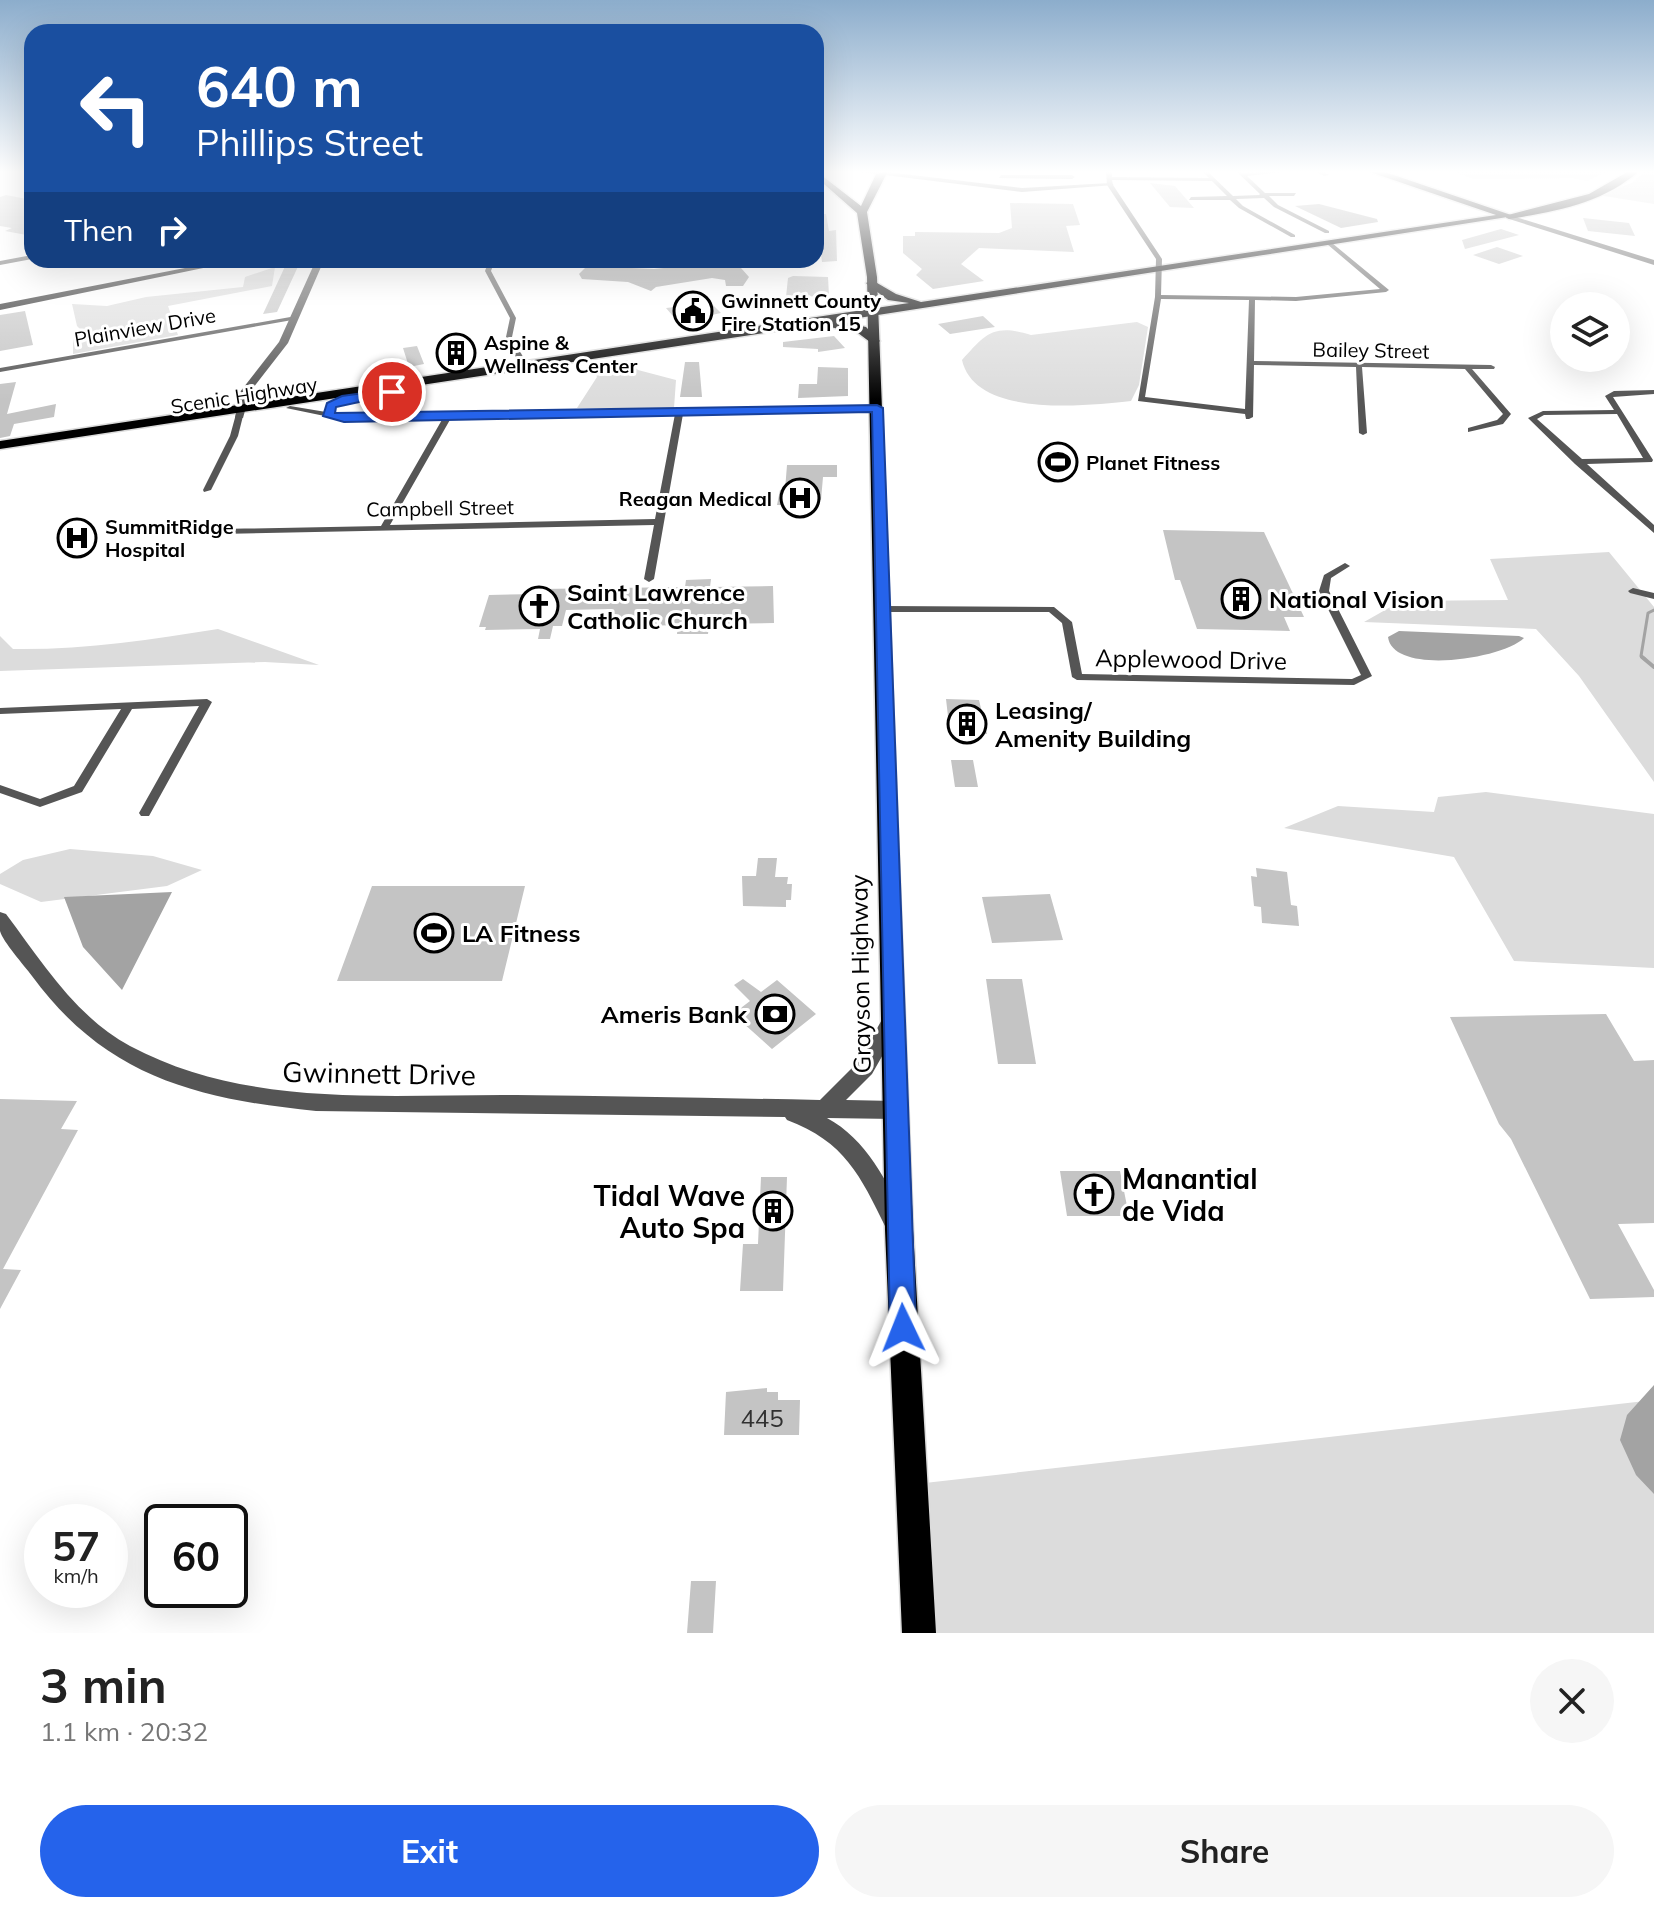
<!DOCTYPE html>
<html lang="en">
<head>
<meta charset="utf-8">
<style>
	body { margin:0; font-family:Mulish,sans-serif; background:#f6f6f6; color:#222; height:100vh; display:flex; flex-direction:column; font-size:30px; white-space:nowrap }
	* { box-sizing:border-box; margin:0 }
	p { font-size:26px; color:#767676 }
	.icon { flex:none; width:44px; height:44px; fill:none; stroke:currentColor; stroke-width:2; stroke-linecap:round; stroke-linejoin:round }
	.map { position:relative; height:1633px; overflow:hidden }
	.sheet { display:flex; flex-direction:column; background:#fff; flex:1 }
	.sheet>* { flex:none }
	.hud { position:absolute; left:24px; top:24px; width:800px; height:244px; border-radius:24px; box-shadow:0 8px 32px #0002; background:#1a4fa0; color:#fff; overflow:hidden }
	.buttons { position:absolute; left:1550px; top:292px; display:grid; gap:16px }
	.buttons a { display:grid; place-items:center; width:80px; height:80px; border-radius:50%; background:#fff; box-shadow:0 8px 32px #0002; font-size:40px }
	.speed { position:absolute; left:24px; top:1504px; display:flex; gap:16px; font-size:40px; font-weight:700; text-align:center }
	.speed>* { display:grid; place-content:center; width:104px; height:104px; border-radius:50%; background:#fff; box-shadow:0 8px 32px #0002; line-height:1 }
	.speed small { font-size:20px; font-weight:400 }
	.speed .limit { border:4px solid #111; border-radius:12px; background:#fff; color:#111 }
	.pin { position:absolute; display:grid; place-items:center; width:68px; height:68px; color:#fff; margin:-34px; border:4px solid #fff; border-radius:50%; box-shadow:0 2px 8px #0007 }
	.me { position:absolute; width:88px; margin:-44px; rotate:358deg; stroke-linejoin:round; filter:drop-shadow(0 0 6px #0008) }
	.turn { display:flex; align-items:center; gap:28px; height:168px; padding:0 40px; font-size:36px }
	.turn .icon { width:104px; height:104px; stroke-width:2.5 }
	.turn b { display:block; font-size:56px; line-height:68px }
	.then { display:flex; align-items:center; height:76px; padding:0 40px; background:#0003; gap:16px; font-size:30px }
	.round { display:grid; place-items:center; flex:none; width:84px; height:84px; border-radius:42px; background:#f6f6f6 }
	.headline { display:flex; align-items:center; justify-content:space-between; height:136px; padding:0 40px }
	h1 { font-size:48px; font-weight:700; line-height:60px }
	.action { display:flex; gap:16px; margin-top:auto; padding:16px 40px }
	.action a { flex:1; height:92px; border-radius:48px; background:#2563eb; color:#fff; font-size:32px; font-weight:700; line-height:92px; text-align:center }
	.action a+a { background:#f6f6f6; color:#222 }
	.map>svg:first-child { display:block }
	.green { fill:#dcdcdc }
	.water { fill:#a3a3a3 }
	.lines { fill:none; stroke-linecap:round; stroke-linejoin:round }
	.stream-far1 { stroke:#a3a3a3; stroke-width:3 }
	.stream { stroke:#a3a3a3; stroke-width:4 }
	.building { fill:#c4c4c4 }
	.primary-casing { stroke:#dbdbdb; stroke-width:3 }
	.trunk-casing { stroke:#dbdbdb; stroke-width:3 }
	.minor { fill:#555; fill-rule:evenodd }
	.tertiary { fill:#555; fill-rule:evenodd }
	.secondary { fill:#222; fill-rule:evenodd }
	.primary { fill:#000; fill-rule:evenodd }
	.trunk { fill:#000; fill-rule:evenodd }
	.route { fill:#2563eb; stroke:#184099; stroke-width:2 }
	.labels { text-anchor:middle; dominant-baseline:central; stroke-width:6; stroke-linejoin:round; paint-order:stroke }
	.far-poi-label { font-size:20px; font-weight:bold; fill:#000; stroke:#fff; text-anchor:start }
	.far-street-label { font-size:20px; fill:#000; stroke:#fff }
	.poi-label { font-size:24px; font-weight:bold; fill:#000; stroke:#fff; text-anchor:start }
	.street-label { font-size:24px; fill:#000; stroke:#fff }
	.near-number-label { font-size:24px; fill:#313131 }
	.near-street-label { font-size:28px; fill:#000; stroke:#fff }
	.near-poi-label { font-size:28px; font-weight:bold; fill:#000; stroke:#fff; text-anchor:start }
</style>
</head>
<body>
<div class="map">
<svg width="1654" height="1633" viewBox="0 0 1654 1633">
	<rect width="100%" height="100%" fill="#fff"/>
	<path class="green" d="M1451,171h157l-21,10 -15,-3 -99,1z
		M1645,171h9v33l-56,-9 34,-12z
		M275,267l-3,19 -104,20 10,29 -105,19v-16l11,-5 -7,-7 -5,-22 35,2 39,-9 97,-10 2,-10z
		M1137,322l11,5 -9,58 -8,16c-46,5 -156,17 -169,-41 23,-25 30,-37 69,-25z
		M627,360l11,10 38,10 -2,28h-97l20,-31 -5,-11z
		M1609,552l45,55v175l-75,-106 -43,-47 -172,-7 37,-21 107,-1 -18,-41z
		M218,629l101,36 -54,-3 -265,9v-35l13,13c69,1 137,-9 205,-20z
		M1486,792l168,22v154l-140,-7 -60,-104 -170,-29 54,-22 96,6 4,-15z
		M70,849l83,7 49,14 -35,16 -126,16 -41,-18v-10l23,-14z
		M1654,1400v233h-736l-2,-149z"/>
	<path class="water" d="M1319,204l58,15 1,3 -37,6 -46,-22z
		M703,264l38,4 8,9 -6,9h-17l-1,-6 -13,-2 -56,9 -5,4 -23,-9 -46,-3 -3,-5 8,-8 67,3z
		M1399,631l120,5 5,2c-21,21 -131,38 -136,-1z
		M172,892l-50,98 -39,-43 -19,-50z
		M1654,1385v109l-18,-19 -16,-35 7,-25z"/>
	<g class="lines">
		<path class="stream-far1" d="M1645,659l-4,-3 7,-43 6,-3"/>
		<path class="stream" d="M1642,657l12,10"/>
	</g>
	<path class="building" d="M1150,183l25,3 19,22 -24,-1z
		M6,195l26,5v36l-27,-5 7,-3 -12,-2v-29z
		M1010,203l63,1 7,21 -14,1 8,26 -95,-4 -18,16 23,17 -51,8 -17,-14 6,-6 -19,-16v-17h12v-4l84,1 13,-5z
		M816,214h10l3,17 7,-1 1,31 -15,1z
		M1583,218l46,5 6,13 -47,-5z
		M1501,229l18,6 -54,14 -3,-9z
		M1497,247l26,9 -24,8 -26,-9z
		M288,260h13l-24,52 -14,2z
		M793,276l35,1 1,19 -43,1 2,-19z
		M711,303l10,10 -43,9 -12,-14z
		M25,311l8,34 -33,6v-36z
		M983,316l12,11 -45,7 -12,-10z
		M834,336l11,12 -27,4v-3l-35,-2v-5z
		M417,346l7,18 -15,3 -6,-19z
		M685,362h14l3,35h-22z
		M818,367l30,1v28l-50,2 1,-14h18z
		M16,382l-9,32 49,-10 -2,13 -40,7 -4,12 -10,2v-54z
		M787,465h50v12h-14l-2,23h-5v6l-39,-1 3,-15h5z
		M1163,530l101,2 40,85h-20l6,14 -93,-2 -17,-49h-5z
		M711,579l-1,8 63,-1 1,37 -65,1 -1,10h-31l1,-9 -70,2 3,-18 -45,1 -4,16h-9l-3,13h-12l2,-10 -55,1 1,-3h-7l10,-32 50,-1 1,-5 145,-2 1,-7z
		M946,699l33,1 8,34h-37z
		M951,760h22l5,27h-23z
		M758,858h19l-2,19h13l-1,7h5l-1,16h-5v7l-43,-1 -1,-30h14z
		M1256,868l31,4 4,33 6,1 2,20 -37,-3 -1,-16 -7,-1 -3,-30 6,1z
		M372,886h153l-23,95h-165z
		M1050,894l13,46 -71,3 -10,-46z
		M743,979l18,13 16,-12 39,34 -44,35 -39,-35 17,-13 -16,-16z
		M986,979h36l14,85h-38z
		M1606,1014l28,47 20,-1v163l-36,1 36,66v7l-64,2 -79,-160 -12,-15 -49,-107z
		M0,1099l77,2 -16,28 17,1 -75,139 18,1 -21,39z
		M1060,1171h60l9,45h-62z
		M761,1177h26l-4,114h-43l3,-47h15z
		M767,1388v4h11v8h22l-1,35h-75l2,-43z
		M691,1581h25l-3,52h-26z"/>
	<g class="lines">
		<g class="primary-casing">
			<path id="primary" d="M816,171l45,35 15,-32 12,-3 -21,41 10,65 36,953 23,403h-34l-17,-403 -18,-953 -10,-64 -41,-36z
				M1629,171h10c-35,32 -85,41 -130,48l-5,-3 85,-22z"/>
		</g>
		<g class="trunk-casing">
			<path id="trunk" d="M1367,171h15l132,45 -675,105 27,6 14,14 -6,4 -16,-12 -28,-6 -1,-4 -829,126v-8l909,-138 -21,-3 -20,-15 -2,-2 6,-3 24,14 25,8 575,-87z"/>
		</g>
		<path class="minor" d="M1106,171h6v6l97,1 -7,-7h5l26,25 26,-1 1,-1 -24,-23 8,2 44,-2 -41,5 18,17h31l-2,3h-25l9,9 51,26v2h-4l-51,-26 -10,-9 -28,1 7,7 52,29v2h-4l-52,-29 -9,-8h-41l2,-3 36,-1 -15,-15 -100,-1 1,5 49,74 -1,36 135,2 84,-8 -53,-45 5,-1 57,47 -3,2 -90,9 -41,-1 -1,61 237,4 4,2 -1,2h-22l39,45 -8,10 -35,8v-4l29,-8 6,-6 -38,-45 -103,-2 5,66 -4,2 -4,-2 -3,-66 -102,-2 -1,52 -4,2h-3l-1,-5 -107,-13 17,-104 1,-38 -49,-74zM1161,299l88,1 -4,109 -100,-12z
			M1315,171h7l7,4 -5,1z
			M1001,175h71l3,2 -3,2 -73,-1z
			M32,255v4l-32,6v-4z
			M489,260h6l-4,11 25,47 -4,19 15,27 -1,2h-6l-14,-29 4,-19 -25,-47z
			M296,316l2,1v2l-298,53v-4z
			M1654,390v4l-41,3 40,63 -1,2 -65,2 67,61v8l-79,-69 -47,-46 15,-7 71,-1 -9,-14 9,-5zM1617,414l26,44 -61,1 -45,-40 7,-4z
			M342,398l4,2 -11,6 -2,8 11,2 533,-10 4,2 -4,2 -194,4 -29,165 -5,3 -5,-3 10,-54 -435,9 -1,-2 4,-3 159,-3 62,-108 -99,2 -58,-12 4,-2 36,6 2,-9zM675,414l-20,105 -265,6 61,-107z
			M236,414l7,2 -5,20 -27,54 -7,2 -1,-2 27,-54z
			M1345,563l5,3 -19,12 -2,13 43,85 -18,9 -277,-5 -5,-3 -10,-54 -13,-11h-166l-5,-3 5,-3 171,1 18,15 10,52 270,5 9,-4 -42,-84 5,-16z
			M1633,588l21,5v6l-24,-6 -2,-2z
			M207,699l5,3 -63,114h-8l-2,-3 60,-107 -67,3 -50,83 -42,15 -40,-14v-8l40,14 34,-13 47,-77 -121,5v-6z"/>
		<path class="tertiary" d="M853,171h25l144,17 88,-5 4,2 -92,7z
			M1506,214l148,46v5l-148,-47z
			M316,260h8l-36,83 -38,49 -7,26h-8l5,-26 39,-50z
			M0,912l6,2c36,48 70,103 124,132 118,63 258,48 386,49 102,1 203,3 304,5l38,-38 26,-46 7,-2 7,2 2,6 -2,6 -26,46 -26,26 49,1 7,3 3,6 -3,6 -7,3 -68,-1c39,21 61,64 78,103l-3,7 -8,3 -8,-3c-26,-53 -41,-86 -99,-108l-2,-3 -469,-6c-119,-12 -210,-34 -284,-135 -8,-11 -29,-34 -32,-45 0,-5 0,-13 0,-19z"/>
		<path class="secondary" d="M226,260h16l-242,50v-6z"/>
		<use href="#primary" class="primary"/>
		<use href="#trunk" class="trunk"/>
	</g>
	<linearGradient id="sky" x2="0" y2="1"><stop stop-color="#8cadcc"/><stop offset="0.43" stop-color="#fff"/><stop offset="1" stop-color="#fff" stop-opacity="0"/></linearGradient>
	<rect width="1654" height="400" fill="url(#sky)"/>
	<path class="route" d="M392,389l4,5 -60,13 -1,6 542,-8 6,3 33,920 -3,9 -10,4 -9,-4 -4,-9 -18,-916 -528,10 -21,-6 4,-13 15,-7z"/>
	<defs>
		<g id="civic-ring" transform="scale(2)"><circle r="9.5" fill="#fff" stroke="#000" stroke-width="1.5"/><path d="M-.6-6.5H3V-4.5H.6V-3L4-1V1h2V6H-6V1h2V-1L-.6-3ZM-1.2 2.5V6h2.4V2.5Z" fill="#000"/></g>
		<g id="building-ring" transform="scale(2)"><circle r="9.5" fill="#fff" stroke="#000" stroke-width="1.5"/><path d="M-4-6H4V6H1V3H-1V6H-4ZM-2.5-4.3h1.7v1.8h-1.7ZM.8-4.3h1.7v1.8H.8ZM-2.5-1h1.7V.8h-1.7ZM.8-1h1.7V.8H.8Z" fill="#000"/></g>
		<g id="stadium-ring" transform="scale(2)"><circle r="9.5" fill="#fff" stroke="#000" stroke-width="1.5"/><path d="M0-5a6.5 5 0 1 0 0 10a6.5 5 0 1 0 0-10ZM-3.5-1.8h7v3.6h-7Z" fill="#000"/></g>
		<g id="hospital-ring" transform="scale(2)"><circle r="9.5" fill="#fff" stroke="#000" stroke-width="1.5"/><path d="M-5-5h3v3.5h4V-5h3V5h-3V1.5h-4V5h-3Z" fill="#000"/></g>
		<g id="church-ring" transform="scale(2)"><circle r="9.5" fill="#fff" stroke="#000" stroke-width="1.5"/><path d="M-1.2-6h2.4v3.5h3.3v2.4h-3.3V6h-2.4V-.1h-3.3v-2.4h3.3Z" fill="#000"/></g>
		<g id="bank-ring" transform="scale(2)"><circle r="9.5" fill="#fff" stroke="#000" stroke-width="1.5"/><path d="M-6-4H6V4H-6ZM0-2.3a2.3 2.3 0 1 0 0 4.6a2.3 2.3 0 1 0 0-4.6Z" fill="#000"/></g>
	</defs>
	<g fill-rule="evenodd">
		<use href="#civic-ring" x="693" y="311"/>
		<use href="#building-ring" x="456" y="353"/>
		<use href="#stadium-ring" x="1058" y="462"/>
		<use href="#hospital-ring" x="800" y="498"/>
		<use href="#hospital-ring" x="77" y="538"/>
		<use href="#building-ring" x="1241" y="599"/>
		<use href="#church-ring" x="539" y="606"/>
		<use href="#building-ring" x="967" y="724"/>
		<use href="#stadium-ring" x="434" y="933"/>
		<use href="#bank-ring" x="775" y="1014"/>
		<use href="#church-ring" x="1094" y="1194"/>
		<use href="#building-ring" x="773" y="1211"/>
	</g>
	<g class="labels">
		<g class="far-poi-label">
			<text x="721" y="300">Gwinnett County<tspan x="721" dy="23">Fire Station 15</tspan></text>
			<text x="484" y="342">Aspine &amp;<tspan x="484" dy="23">Wellness Center</tspan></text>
			<text x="1086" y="462">Planet Fitness</text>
			<text x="772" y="498" text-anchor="end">Reagan Medical</text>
			<text x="105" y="526">SummitRidge<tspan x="105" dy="23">Hospital</tspan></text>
		</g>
		<g class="far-street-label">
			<text transform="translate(145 327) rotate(-10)">Plainview Drive</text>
			<text transform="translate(1371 350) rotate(1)">Bailey Street</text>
			<text transform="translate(244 395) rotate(-9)">Scenic Highway</text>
			<text transform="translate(440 508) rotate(-1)">Campbell Street</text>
		</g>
		<g class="poi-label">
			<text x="567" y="592">Saint Lawrence<tspan x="567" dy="28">Catholic Church</tspan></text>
			<text x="1269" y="599">National Vision</text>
			<text x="995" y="710">Leasing/<tspan x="995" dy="28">Amenity Building</tspan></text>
			<text x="462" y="933">LA Fitness</text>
			<text x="747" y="1014" text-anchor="end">Ameris Bank</text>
		</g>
		<g class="street-label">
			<text transform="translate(1191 659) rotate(1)">Applewood Drive</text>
			<text transform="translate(860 974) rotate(-91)">Grayson Highway</text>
		</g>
		<g class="near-number-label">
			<text x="762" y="1418">445</text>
		</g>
		<g class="near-street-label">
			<text transform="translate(379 1073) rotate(1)">Gwinnett Drive</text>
		</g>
		<g class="near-poi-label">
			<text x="1122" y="1178">Manantial<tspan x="1122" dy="32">de Vida</tspan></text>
			<text x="745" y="1195" text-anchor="end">Tidal Wave<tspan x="745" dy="32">Auto Spa</tspan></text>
		</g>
	</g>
</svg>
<div class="buttons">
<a><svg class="icon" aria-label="layers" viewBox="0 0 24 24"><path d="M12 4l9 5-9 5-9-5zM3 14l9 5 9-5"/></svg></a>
</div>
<div class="speed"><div>57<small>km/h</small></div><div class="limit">60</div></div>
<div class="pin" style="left:392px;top:392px;background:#d93025"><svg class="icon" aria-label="arrive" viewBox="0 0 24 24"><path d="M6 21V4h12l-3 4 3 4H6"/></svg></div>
<svg class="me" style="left:903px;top:1328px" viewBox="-20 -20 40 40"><path d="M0-17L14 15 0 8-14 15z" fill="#2563eb" stroke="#fff" stroke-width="4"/></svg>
<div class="hud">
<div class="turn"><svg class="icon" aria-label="left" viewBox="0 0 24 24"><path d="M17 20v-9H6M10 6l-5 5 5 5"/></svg><div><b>640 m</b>Phillips Street</div></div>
<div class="then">Then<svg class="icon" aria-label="right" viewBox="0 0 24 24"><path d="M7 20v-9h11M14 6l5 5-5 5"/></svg></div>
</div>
</div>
<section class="sheet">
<div class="headline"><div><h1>3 min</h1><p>1.1 km · 20:32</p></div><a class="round"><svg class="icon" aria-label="close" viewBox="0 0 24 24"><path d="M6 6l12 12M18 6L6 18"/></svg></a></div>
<div class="action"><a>Exit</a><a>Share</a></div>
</section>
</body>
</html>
